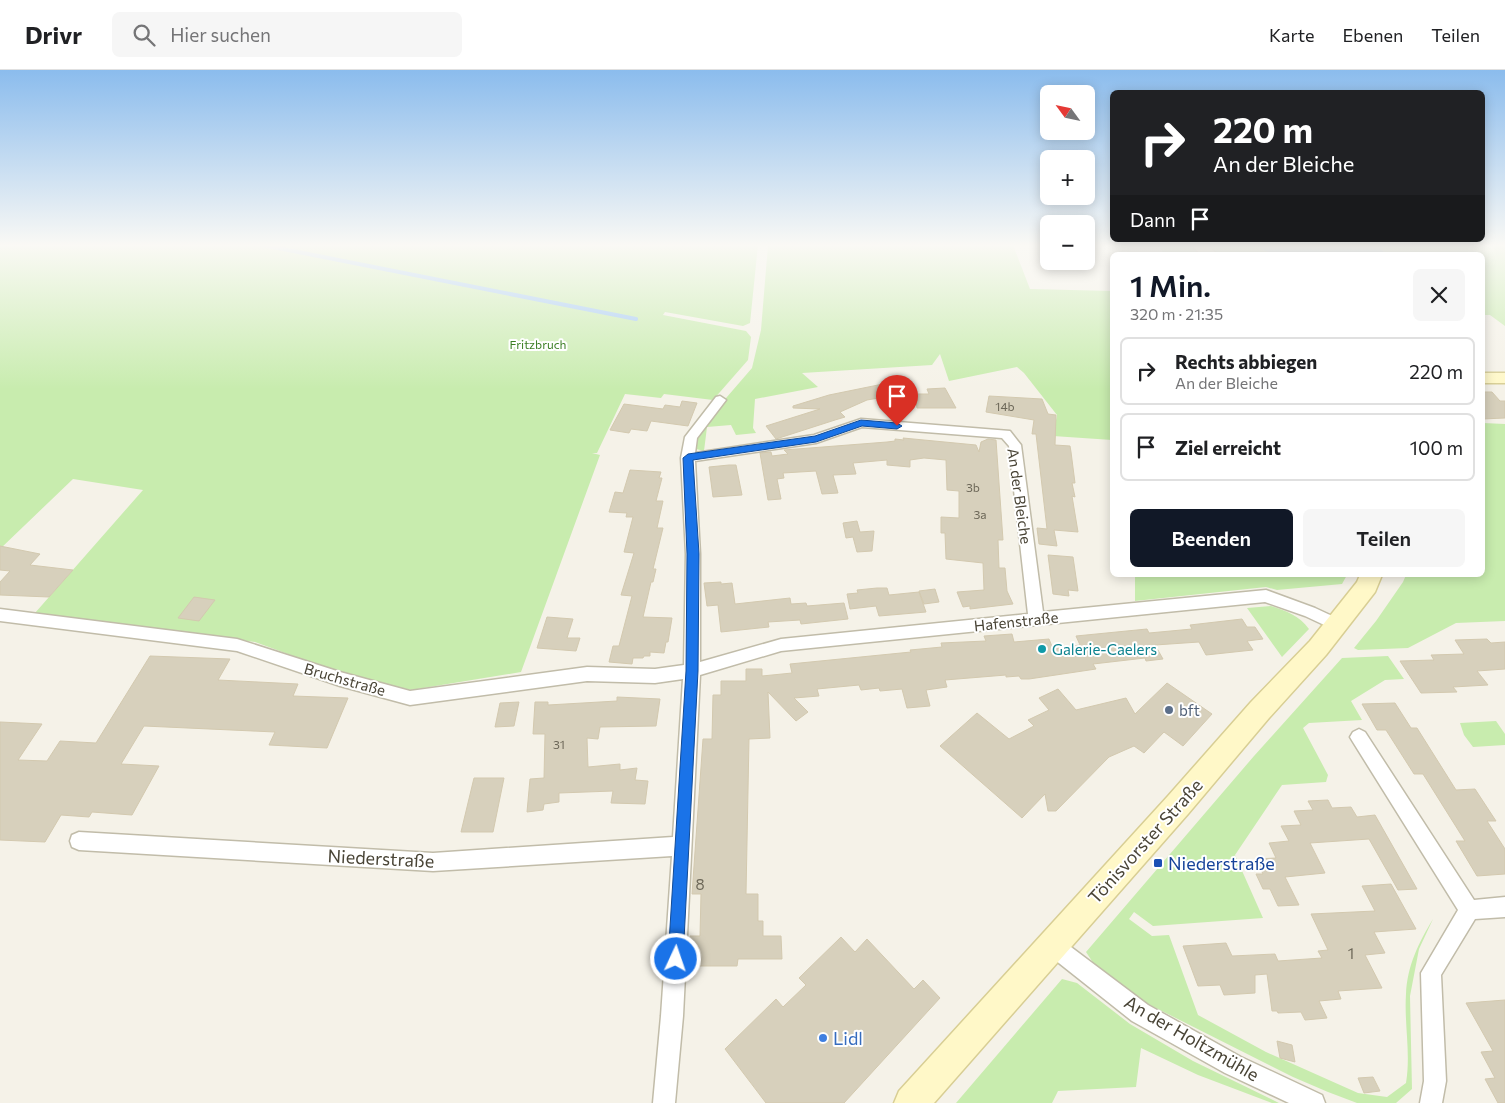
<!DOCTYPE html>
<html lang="de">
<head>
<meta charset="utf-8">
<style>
	body { margin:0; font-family:Commissioner,sans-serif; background:#f6f6f6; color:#202124; height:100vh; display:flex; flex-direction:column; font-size:19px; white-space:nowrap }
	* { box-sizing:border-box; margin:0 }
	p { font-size:16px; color:#757577 }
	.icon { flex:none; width:28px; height:28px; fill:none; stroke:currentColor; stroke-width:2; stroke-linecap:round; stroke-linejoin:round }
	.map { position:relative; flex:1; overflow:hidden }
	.details { position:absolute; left:1110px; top:182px; width:375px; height:325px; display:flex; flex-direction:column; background:#fff; border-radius:8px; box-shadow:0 2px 12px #0003 }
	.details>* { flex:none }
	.hud { position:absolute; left:1110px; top:20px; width:375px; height:152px; border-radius:8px; box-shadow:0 2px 12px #0003; background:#202124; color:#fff; overflow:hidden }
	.needle { width:32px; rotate:303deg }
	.fabs { position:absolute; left:1040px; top:15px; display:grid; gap:10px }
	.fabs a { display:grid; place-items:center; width:55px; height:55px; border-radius:8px; background:#fff; box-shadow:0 2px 12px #0003; font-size:25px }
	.pin { position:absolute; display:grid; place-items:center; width:42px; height:42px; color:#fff; margin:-51px -21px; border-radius:50% 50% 50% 0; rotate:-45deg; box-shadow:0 0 5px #0007 }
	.pin .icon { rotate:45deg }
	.me { position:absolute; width:55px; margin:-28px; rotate:3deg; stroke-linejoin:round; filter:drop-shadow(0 0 4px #0008) }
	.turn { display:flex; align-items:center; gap:18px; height:105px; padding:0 20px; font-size:22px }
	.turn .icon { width:65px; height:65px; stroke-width:2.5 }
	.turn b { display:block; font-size:35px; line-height:42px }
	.then { display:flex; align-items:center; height:48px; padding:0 20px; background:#0003; gap:10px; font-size:19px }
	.round { display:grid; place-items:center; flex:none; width:52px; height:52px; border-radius:8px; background:#f6f6f6 }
	.headline { display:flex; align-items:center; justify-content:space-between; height:85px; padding:0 20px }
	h1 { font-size:30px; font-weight:600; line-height:38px; color:#111827 }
	.action { display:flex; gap:10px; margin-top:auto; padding:10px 20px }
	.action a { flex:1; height:58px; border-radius:8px; background:#111827; color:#fff; font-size:20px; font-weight:600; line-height:58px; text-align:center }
	.action a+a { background:#f6f6f6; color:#202124 }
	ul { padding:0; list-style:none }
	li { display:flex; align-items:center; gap:15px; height:68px; margin:0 10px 8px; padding:0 10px; border:2px solid #e0e0e0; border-radius:8px }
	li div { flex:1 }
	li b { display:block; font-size:19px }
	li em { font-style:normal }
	header { display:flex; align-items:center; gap:30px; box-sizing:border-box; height:70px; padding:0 25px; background:#fff; border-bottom:1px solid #e0e0e0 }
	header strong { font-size:24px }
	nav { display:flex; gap:28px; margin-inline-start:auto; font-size:18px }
	.search { width:350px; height:45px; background:#f6f6f6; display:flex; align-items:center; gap:12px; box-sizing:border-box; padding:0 18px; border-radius:8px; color:#757577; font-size:19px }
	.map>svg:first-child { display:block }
	.green { fill:#c8ecae }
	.water { fill:#a0c8f5 }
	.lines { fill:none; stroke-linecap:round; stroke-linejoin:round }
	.stream { stroke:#a0c8f5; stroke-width:4 }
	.building { fill:#d7d0bc; stroke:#d3c9af }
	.street-casing { stroke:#c1bca9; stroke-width:3 }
	.secondary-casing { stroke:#d8ce94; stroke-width:3 }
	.street { fill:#fff; fill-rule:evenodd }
	.secondary { fill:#fff8c8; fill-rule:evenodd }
	.route { fill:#1a73e8; stroke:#114b97 }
	.culture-dot { fill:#0f9aa8; stroke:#fff; stroke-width:2 }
	.service-dot { fill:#5c6f8a; stroke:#fff; stroke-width:2 }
	.transit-dot { fill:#1a4fb4; stroke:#fff; stroke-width:2 }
	.shop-dot { fill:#3f7fe0; stroke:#fff; stroke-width:2 }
	.labels { text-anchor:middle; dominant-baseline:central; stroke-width:4; stroke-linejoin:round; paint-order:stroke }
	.far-park-label { font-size:12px; fill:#3c7f24; stroke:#fff }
	.number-label { font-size:12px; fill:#6c6758 }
	.street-label { font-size:15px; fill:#494436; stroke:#fff }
	.culture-label { font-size:15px; fill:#0d838f; stroke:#fff; text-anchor:start }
	.service-label { font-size:15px; fill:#4e5e75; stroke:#fff; text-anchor:start }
	.near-number-label { font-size:15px; fill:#6c6758 }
	.near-street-label { font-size:18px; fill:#494436; stroke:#fff }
	.near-transit-label { font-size:18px; fill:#164399; stroke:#fff; text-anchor:start }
	.near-shop-label { font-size:18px; fill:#366cbe; stroke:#fff; text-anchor:start }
</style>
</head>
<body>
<header>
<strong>Drivr</strong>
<div class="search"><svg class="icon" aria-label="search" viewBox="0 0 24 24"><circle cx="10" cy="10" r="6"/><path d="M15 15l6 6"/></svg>Hier suchen</div>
<nav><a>Karte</a><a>Ebenen</a><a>Teilen</a></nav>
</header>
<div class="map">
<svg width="1505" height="1033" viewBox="0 0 1505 1033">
	<rect width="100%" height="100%" fill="#f5f2e8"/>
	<path class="green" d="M0,175h758l-8,78 -7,3 -78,-14 -2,3 83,16 5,6 -3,23 -35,40 -49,-6 -3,4 -36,-4 -28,59h-5l8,2 -79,217 -110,18 -68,-16 -88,-32 -220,-29 108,-123 -70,-11 -73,70z
		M768,175h245l17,44 82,2v149l-59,-4 4,-21 -33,-42 -7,-6 -68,14 -9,-27 -8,11 -130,8 16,14 -63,12 -2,29 3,5 -20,2 -5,-10 -24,2 -3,24 -8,-2 -3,-4 8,-18 51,-59 9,-38z
		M1145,175h48l11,10h-40l-4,-8h-12z
		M1205,175h52l6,5 14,5h-60z
		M1377,175h128v81l-15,-11h-7l-1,-60h-95z
		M1483,353l22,1v197l-49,2 -48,25 -50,2 -4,-2 22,-27 27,-39 3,-7h76z
		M1135,505h212l-5,9 -65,6 -11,-3 -131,14z
		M1271,536c15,5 28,9 38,23l-27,28 -35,-49z
		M1388,586l16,23 -19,1 -34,21 11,19 -53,3 -6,5 25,47 -2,7 -44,3 -47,70 28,63 -110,8 -19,-14 -5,7 23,17 17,-1 29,80 68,37 92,41 29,4 19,-14c5,-30 -2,-59 0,-89 1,-28 13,-52 27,-75l-14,30 -9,47 2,93 -16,14h-39l-29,-11 -35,-15 -153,-77 -46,-36 -8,-12 168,-196 88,-98z
		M1496,651l9,13v11l-32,2 -9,-12 -4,-12z
		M1062,909l15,4 53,41 63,37 86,42h-7l-74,-28 -57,-27 -5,39 -78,4 -6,12h-96z"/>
	<path class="water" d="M1257,175h120l10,10h-110l-14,-5z"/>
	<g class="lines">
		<path class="stream" d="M263,175l373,74"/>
	</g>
	<path class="building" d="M883,314l7,12 -23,4 -27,12 5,5 -10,3 -59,19 -10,-13 54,-17 -27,-1v-2l36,-11z
		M945,318l11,20h-39l-2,-14h14l-2,-5z
		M1482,322h10l8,9h5v17l-23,1z
		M989,326l53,3 6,15 8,1 -1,30 15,1 1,6 4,31h-3l3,14 -3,-1 6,36 -24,-2 3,16 -18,-2 -2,-16 10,1 -11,-95h-4l2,-14 -48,-8z
		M682,331l15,2 -9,23 -37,-5 -4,10 -16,-2 -2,4 -19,-3 14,-26 39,5 2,-4 15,2z
		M903,368l73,7 3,7 2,-10 7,-3 8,1 7,100h-5l1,28h6l2,23 6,13 -43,5v-3l-7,1 -6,-15 27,-2 -1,-27 -37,-4 -1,-26h-4v-16l18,1v-27l-12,-1 -1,-30 -22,-2 -14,2v7l-23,-2v-5l-34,3 3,11 -23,1 5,18 -16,1 -6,-23 -33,2 1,5 -7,1 4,20 -13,1 -8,-47 11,-1 1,4 16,-2 -4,-4 103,-8 8,-1v-2l9,1z
		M729,395h7l6,30 -29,2 -4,-30z
		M630,400l31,2 -2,6h3l-6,23h7l-6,27h6l-10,41h3l-3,13h-2l-8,35 29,1 -4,24h-2l-2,11 -14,-1v4h-6l-1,2h-10l-1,6 -23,-2 4,-16h6l13,-50 -11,-1 13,-42 -10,-1 9,-35h-7l1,-4 -18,-1 6,-20 8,1z
		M857,451l3,11 14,-1 -2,20 -15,1 -4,-15 -7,1 -3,-15z
		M0,476l40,8 -10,11 43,5 -24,27 -49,-2v-13l10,-11 -10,-1z
		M1048,485l25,2 5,34 -10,-1 1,6 -16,-2z
		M721,512v2l11,-1 3,21 55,-6 1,6 15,-1 1,3 37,-3 4,16 -47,5 -1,-4 -32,2 1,5 -48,5 -3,-27 -11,1 -3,-23z
		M877,518h10l2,7 30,-3 7,20 -47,4 -3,-10 -26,3 -3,-15 11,-1 -1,-3z
		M935,519l4,13 -15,2 -5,-13z
		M194,527l21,3 -16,21 -21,-3z
		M547,547l26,2 -6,19h13l-4,13 -39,-3z
		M1242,549l5,8h8l8,12 -16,2 6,9 -47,5 -7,-13 -44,3 8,14 -17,2 -1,-3 -52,6 3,5 -67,10h-8l-2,-3 -13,1v-2l-61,5 2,7 -21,3 4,16 -23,2 -5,-19 -22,2 -1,-3 -18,2 -2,-5 -42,4 2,7 -25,2 14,14 -12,9 -28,-29 2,46 -21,1 -3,155h12v27h5v15h18l1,23h-44l-1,7h-49l2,-30h10l1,-42h-9l11,-155h9l1,-44h8v-14h25v-12h16v7l30,-3 -2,-9 121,-12 -1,-2 32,-3 -1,-4 45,-2 -2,-5 28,-2 2,8 35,-3 4,10 27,-4 -4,-9 71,-7 2,4 43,-4 -2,-4z
		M1487,569l4,4 14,-1v27l-28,2 11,14 -35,2 4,5 -36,1 -21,-32 34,-1 -3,-5 33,-1 -9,-14z
		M150,586l80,3 -12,21 80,4 -5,12 55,2 -21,50 -58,-3 6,-13 -131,-6 -23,38 38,2 -27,49 -40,-3 -3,5 -28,-2 -16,27 -45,-2v-118l42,2 -24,36 29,1 13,-20 36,2z
		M1167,613l45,31 -29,32 -19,-14 -20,21 -10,-7 -25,11 -53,54h-8l-3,-17 -23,24 -82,-72 37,-33 32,26 25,-13 -6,-6 21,-10 -10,-12 19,-9 18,21 50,-12 9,16z
		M617,627l43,2 -4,27 -56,1 -2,12 -11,-1 1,29 32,-3v6l17,-2 -2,12 13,1 -3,23 -34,-1 2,-12 -54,2v9l-15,2 -1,6 -16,2 3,-33 14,-1 1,-44h-12l2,-32h13v3l69,-4z
		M519,632l-5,24 -19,1 5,-24z
		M1395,633l16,25h6l39,62 19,-1 21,32h-9l18,28v25l-28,2 -21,-35h9l-42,-67h-9l-28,-44h-9l-15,-26z
		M474,708h30l-11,54h-32z
		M1328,730l4,8 19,-1 6,10 18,-2 42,74 -19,1 -29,-51 -59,4 15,30 -40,4 14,28 -21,1 -8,-17h-7l-7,-15h7l-7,-15 20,-1 -7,-15 20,-2 -8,-15 20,-1 -7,-14 19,-1 -5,-9z
		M1391,814l25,45 -42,3 11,21 -20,2 17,33 -44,3 3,8 -22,2 8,17 -22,2 -4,-8 -23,1 -1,-2h-5l-5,-37 -12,1v18l-31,2 -4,-10 -22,1 -15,-40 43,-3 6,13 43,-2 3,7 44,-3 -4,-7 10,-1 -17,-36 64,-3 -13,-25z
		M841,867l14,15 12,-13 47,50 9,-9 17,18 -96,105h-78l-41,-54 51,-50 7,8 23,-22 -7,-7z
		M1505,930v103h-7l-13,-24 10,-1 -14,-26 12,-1 -27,-48z
		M1277,971l15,4 3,17 -15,-4z
		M1373,1007l7,14 -16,2 -6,-15z"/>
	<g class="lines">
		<g class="street-casing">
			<path id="street" d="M720,326l6,4 -29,38 -2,15 119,-18 47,-16 149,12 11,14 22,167 223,-22 49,18 28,13 2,4 -2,4 -6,2 -32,-15 -40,-14 -484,49 -81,24 -17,341 -8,87h-22l8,-87 11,-160 -239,15 -354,-21 -7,-3 -2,-6 2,-6 7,-3 354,21 240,-16 10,-158 -28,4 -68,-2 -177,24 -70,-19 -103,-35 -237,-30v-12l237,30 103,33 70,19 177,-24 68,2 29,-4 2,-111 -5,-96 4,-21 31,-40zM862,357l140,11 7,8 19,168 -247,25 -81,23v-108l-5,-93 121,-18z
				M1359,659l6,3 109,168 31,-3v20l-30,2 -34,56 5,106 -4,22h-22l4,-22 -3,-108 37,-63 -105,-168 -3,-5 3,-5z
				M1052,865l7,3 89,67 93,52 81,38 3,8h-36l-64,-30 -93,-52 -87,-69 -3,-7 3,-7z"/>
		</g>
		<g class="secondary-casing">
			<path id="secondary" d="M1192,175h15l11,10h-17z
				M1482,303h23v10h-23z
				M1360,505h22l-7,17 -49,63 -57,63 -81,96 -254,289h-40l5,-12 269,-295 83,-94 59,-61 47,-59z"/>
		</g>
		<use href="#street" class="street"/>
		<use href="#secondary" class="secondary"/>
	</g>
	<linearGradient id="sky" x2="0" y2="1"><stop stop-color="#8bbced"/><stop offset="0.55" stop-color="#faf9f5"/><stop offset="1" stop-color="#faf9f5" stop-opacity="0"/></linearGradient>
	<rect width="1505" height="319" fill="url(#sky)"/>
	<path class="route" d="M861,350l36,3 5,3 -5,3 -35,-3 -46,16 -123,18 6,94 -1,117 -15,288 -2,6 -5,2 -6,-2 -2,-6 18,-288 1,-117 -4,-96 5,-4 127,-18z"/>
	<circle class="culture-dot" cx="1042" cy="579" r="5"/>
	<circle class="service-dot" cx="1169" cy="640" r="5"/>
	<rect class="transit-dot" x="1153" y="788" width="10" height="10" rx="2.5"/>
	<circle class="shop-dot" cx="823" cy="968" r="5"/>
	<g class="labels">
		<g class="far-park-label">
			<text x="538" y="274">Fritzbruch</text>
		</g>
		<g class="number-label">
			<text x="1005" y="336">14b</text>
			<text x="973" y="417">3b</text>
			<text x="980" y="444">3a</text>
			<text x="559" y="674">31</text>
		</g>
		<g class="street-label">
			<text transform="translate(1020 426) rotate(82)">An der Bleiche</text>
			<text transform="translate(1016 551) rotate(-6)">Hafenstraße</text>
			<text transform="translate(345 609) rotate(16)">Bruchstraße</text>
		</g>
		<g class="culture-label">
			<text x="1052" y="579">Galerie-Caelers</text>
		</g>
		<g class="service-label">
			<text x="1179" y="640">bft</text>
		</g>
		<g class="near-number-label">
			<text x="700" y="814">8</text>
			<text x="1351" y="883">1</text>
		</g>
		<g class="near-street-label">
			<text transform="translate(1145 771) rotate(-48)">Tönisvorster Straße</text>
			<text transform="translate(381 788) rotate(3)">Niederstraße</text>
			<text transform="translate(1192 968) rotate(30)">An der Holtzmühle</text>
		</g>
		<g class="near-transit-label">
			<text x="1168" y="793">Niederstraße</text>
		</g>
		<g class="near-shop-label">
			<text x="833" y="968">Lidl</text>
		</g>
	</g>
</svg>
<div class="fabs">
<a><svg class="needle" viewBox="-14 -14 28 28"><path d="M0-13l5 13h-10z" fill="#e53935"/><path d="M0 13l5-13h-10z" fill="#757577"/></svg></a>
<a>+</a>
<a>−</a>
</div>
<div class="pin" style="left:897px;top:356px;background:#d93025"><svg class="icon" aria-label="arrive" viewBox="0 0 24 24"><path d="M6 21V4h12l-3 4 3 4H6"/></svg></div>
<svg class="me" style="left:676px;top:889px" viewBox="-20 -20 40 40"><circle r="17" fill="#1a73e8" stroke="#fff" stroke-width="3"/><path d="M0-11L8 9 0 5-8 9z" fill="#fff"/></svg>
<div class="hud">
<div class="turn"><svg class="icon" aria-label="right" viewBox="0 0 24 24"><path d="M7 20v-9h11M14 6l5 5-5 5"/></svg><div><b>220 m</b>An der Bleiche</div></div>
<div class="then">Dann<svg class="icon" aria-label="arrive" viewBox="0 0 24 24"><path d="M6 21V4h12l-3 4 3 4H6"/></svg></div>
</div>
<section class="details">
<div class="headline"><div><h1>1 Min.</h1><p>320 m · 21:35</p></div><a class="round"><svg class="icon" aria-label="close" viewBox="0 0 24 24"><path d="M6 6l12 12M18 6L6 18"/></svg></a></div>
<ul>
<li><svg class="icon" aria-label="right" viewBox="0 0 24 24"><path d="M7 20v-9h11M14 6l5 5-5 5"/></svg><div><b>Rechts abbiegen</b><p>An der Bleiche</p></div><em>220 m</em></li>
<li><svg class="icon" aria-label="arrive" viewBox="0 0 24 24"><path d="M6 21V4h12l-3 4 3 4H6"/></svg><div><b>Ziel erreicht</b></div><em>100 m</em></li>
</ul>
<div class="action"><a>Beenden</a><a>Teilen</a></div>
</section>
</div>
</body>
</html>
